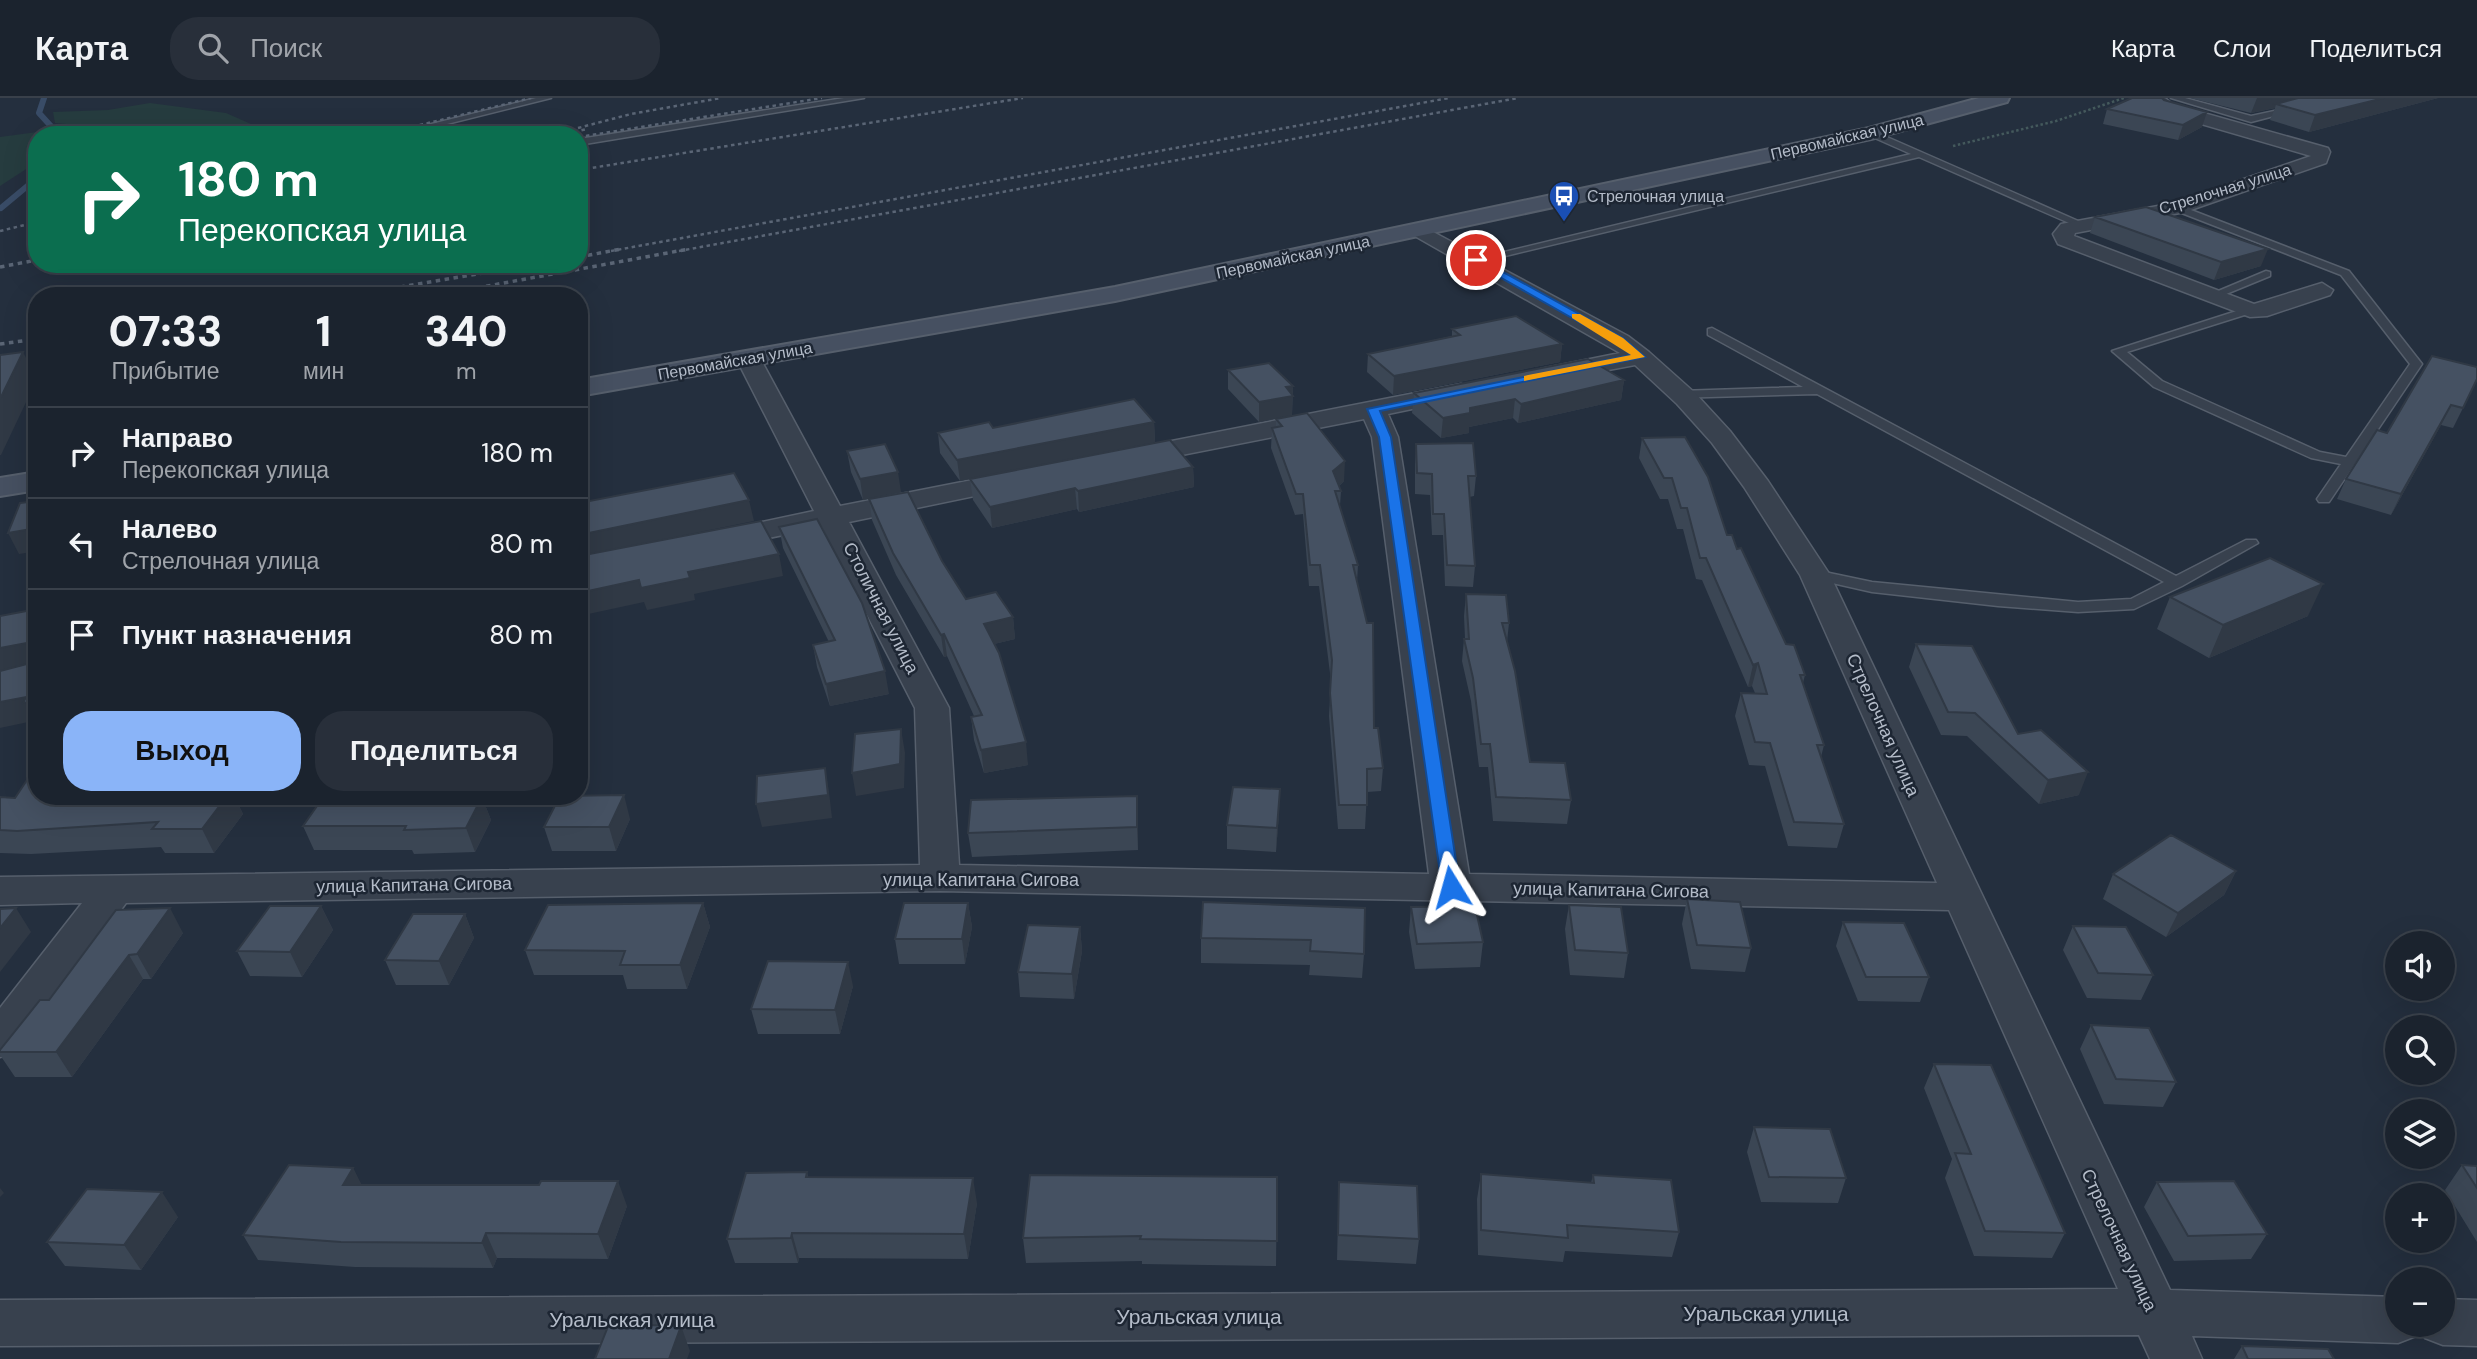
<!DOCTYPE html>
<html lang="ru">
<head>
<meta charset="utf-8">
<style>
	body { margin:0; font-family:"DM Sans",sans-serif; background:#282f3a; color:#f1f3f6; height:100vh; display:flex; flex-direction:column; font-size:26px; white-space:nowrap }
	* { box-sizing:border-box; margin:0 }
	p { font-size:23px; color:#a0a4aa }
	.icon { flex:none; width:38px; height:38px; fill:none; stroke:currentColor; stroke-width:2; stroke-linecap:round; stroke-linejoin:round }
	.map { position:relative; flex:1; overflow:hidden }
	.sheet { position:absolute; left:28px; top:189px; width:560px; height:518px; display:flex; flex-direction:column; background:#1b232e; border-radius:28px; box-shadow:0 7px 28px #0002,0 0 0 2px #39404a }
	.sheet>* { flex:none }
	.guide { position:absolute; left:28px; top:28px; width:560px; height:147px; border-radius:28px; box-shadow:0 7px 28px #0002,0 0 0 2px #39404a; background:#0b6e4f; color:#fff; overflow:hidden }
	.tools { position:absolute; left:2385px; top:833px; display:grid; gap:14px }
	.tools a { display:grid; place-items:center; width:70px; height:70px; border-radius:50%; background:#1b232e; box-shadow:0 7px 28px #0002,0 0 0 2px #39404a; font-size:35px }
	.pin { position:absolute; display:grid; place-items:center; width:60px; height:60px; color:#fff; margin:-30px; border:4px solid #fff; border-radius:50%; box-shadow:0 2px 7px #0007 }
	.me { position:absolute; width:77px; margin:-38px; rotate:352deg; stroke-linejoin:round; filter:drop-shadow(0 0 5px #0008) }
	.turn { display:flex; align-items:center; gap:24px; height:147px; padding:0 35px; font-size:32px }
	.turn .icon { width:91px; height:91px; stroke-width:2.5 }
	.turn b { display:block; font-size:49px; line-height:60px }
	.eta { display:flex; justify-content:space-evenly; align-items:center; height:119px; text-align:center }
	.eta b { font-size:42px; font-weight:800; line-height:49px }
	.primary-button { display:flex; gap:14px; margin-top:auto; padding:14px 35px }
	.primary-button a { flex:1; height:80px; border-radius:28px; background:#8ab4f8; color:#111; font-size:28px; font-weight:800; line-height:80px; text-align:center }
	.primary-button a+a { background:#282f3a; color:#f1f3f6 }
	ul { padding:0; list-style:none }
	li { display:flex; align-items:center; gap:21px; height:91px; padding:0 35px; border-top:2px solid #39404a }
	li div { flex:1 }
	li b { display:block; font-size:26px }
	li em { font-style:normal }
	header { display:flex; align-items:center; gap:42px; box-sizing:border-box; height:98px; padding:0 35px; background:#1b232e; border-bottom:2px solid #39404a }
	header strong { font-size:33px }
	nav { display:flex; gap:38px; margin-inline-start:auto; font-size:24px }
	.search { width:490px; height:63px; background:#282f3a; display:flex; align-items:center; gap:18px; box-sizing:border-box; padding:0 24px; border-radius:28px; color:#a0a4aa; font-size:26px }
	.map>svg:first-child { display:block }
	.green { fill:#263c3f }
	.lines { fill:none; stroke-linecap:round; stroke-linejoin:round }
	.stream { stroke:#394c67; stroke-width:6 }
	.lane-casing { stroke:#565f6c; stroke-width:3 }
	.street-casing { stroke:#565f6c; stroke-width:3 }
	.secondary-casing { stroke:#565f6c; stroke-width:4 }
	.path { stroke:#44595c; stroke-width:2.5; stroke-dasharray:2.5 2.5; stroke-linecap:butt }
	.lane { fill:#38414e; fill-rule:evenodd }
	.street { fill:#38414e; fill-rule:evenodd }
	.secondary { fill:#465061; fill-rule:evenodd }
	.rail-far1 { stroke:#5a6575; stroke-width:2.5; stroke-dasharray:3.5 3.5; stroke-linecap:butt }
	.rail { stroke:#5a6575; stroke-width:3.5; stroke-dasharray:4.5 4.5; stroke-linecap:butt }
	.wall { fill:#3b4654 }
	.shaded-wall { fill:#303945 }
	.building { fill:#455162; stroke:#303945; stroke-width:2 }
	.route { fill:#1a73e8; stroke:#114b97; stroke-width:2 }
	.slow { fill:#f59e0b }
	.labels { text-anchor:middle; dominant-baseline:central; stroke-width:5; stroke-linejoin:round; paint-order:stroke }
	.far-street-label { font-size:16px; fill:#b4bcc9; stroke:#1d2633 }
	.far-poi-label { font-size:16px; fill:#b4bcc9; stroke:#1d2633; text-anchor:start }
	.street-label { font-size:18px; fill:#b4bcc9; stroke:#1d2633 }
	.near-street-label { font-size:21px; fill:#b4bcc9; stroke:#1d2633 }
</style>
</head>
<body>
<header>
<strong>Карта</strong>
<div class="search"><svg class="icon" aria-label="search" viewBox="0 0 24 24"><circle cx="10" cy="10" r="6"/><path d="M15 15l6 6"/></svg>Поиск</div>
<nav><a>Карта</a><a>Слои</a><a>Поделиться</a></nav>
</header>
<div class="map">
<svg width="2477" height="1261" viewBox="0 0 2477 1261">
	<rect width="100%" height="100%" fill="#242f3e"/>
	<path class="green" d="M150,5l76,10 25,11 -7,11h-140l-5,-8 -44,-4 -2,-11 55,-2z
		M67,30l-6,7h-24v27l-37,24v-49z"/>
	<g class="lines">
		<path class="stream" d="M44,0l-5,15 20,22
			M1,110l36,-30"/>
		<g class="lane-casing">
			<path id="lane" d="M536,0h15l-148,37h-16z
				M844,0h20l-285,47v-6z
				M2171,0h14l66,18 42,-9 4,3 -46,12z
				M1871,32l214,94 -9,2 -157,-69 -443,106 -5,-3 440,-106 -43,-19z
				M2178,107l171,66 73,93 -93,138h-10l-2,-3 24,-35 -30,-6 -157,-71 -42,-36 134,-43h8v4l-127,40 35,29 158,71 26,5 64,-93 -69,-89 -167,-65v-4z
				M37,125v6h-7v-4z
				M2266,173l4,1v4l-56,23 -10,-2z
				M1712,230l464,248 70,-36h10l2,3 -76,43 -48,23 -56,3 -80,-6 -126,-14 -62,-14 -3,-3 3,-3 5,-2 57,12 206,20 53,-3 33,-17 -347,-188 -143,4 -1,-3 6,-4 124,-4 -95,-52v-6z"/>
		</g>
		<g class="street-casing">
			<path id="street" d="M2146,0h19l7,6 156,44 2,4 -4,11 -141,49 -110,21 -1,3 180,68 68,-21 11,7 -3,5 -63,21 -17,1 -192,-73 -5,-10 8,-10 113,-21 137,-47 -151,-44z
				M1420,127l208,111 21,16 46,41 35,38 38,50 62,94 340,715 228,7v28h45v-26l34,1v46l-34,-1 -18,-7 -5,-10 -4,8 -18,7 -206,-7 10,23h-52l-11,-24 -2139,11v-46l2118,-11 -169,-379 -1009,-19 -814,12 -110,149 -16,5v-49l82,-105 -82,2v-28l920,-12 -5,-157 -93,-181 -102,21 -10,-3 -5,-6 5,-6 104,-22 -78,-153 3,-5h18l3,5 80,148 178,-35 10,2 4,6 -4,6 -10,2 -169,35 100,186 10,157 470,9 -57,-437 -8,-18 -233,46 -10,-2 -4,-6 4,-6 10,-2 330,-65 9,3 4,5 -4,5 -82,17 10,23 71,437 468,9 -137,-308 -56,-88 -32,-44 -35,-39 -42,-39 -85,16 -9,-2 -3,-5 3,-5 79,-16 -207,-118 -3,-4 3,-4z"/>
		</g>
		<g class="secondary-casing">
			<path id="secondary" d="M1979,0h30l-2,4 -136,37 -756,162 -536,95v-16l536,-93 754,-159z
				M37,374v18l-37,6v-18z"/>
		</g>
		<path class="path" d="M1953,48l103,-25 68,-23"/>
		<use href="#lane" class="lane"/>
		<use href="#street" class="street"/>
		<use href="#secondary" class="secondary"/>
		<path class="rail-far1" d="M578,30l53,-14 90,-16
			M379,37l152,-37
			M561,37l26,-6
			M579,39l243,-39
			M579,72l444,-72
			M0,133l37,-9
			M611,153l838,-153
			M679,153l839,-153"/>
		<path class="rail" d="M579,159l42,-8
			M0,169l37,-7
			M347,198l189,-32
			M433,198l256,-47
			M0,246l37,-5
			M0,264l37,-5"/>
	</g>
	<path class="wall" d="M2190,0h248l-129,34 -39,-12 5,-12 -24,5z
		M2107,11l95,18 -24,13 -75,-16z
		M2095,119l166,49 -47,14 -124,-47z
		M1452,231l110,15 -2,18 -167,33 -26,-23 1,-18 84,-18z
		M1228,272l65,16 -1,29 -33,7 -31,-33z
		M1624,282l-3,20 -103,23 -5,-5 -44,9v6l-28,5 -29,-25 2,-20z
		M2477,282l-24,48 -12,-3 -50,90 -54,-16 9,-20 41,-46z
		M1276,321l68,62 -5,5 2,5 -1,15 18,59 -1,17 17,146 9,40 -2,23 -14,1 -2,37h-27l-9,-113 2,-35 -12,-95h-10l-6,-72 -8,1 -24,-67 1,-20 4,-1z
		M1154,324l1,20 -195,39 -20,-28 -2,-20 55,-5z
		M1642,340l85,97 10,14 49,95 19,31 -2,8 21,62 -3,12 23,67 -7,24 -49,-2 -23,-80 -16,-1 -14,-49 6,-23h14l-3,-7 -4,1 -46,-107 -6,-1 -13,-50h-6l-9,-30h-8l-21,-41z
		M1416,346l60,32 -2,20 -5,1 6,69 -2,21 -28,-1 -2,-51h-11l-2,-40 -15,-1v-30z
		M847,353l54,41 -38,8 -12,-28z
		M1193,369l1,20 -115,25 -2,-3 -85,19 -19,-28 -3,-21z
		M869,401l73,62 24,38 47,18 2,22 -21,5 34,121 -44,8 -10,-33 -3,-23 3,-1 -27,-60 -3,1 -48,-82 -24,-55z
		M779,429l110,167 -59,12 -13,-39 -4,-22 16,-3 -46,-94z
		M1466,496l43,29 -2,19 23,120 41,38 -4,24 -74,-3 -5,-54h-9l-8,-66 -9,-40 2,-22h1l-1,-23z
		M2170,499l138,19 -99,42 -52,-29z
		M1916,546l102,90 61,61 -40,9 -72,-68 -26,-1 -32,-68z
		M37,698h197l9,18 -29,39h-49l-4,-6 -130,7 -31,-1v-56l15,1z
		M385,698l1,3 96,-2 9,23 -16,32 -61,2 -2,-4h-98l-11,-24z
		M1279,715l-3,39 -49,-3v-24z
		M630,721l-14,32h-64l-8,-24z
		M1138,721v31l-166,7 -4,-24z
		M2236,773l-12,24 -58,42 -63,-38 10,-25z
		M1687,801l64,49 -6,24 -54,-3 -9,-45z
		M1203,804l161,52 -2,24 -53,-3 1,-10 -109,-2v-25z
		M703,805l7,24 -23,62h-60l-4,-14h-89l-9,-25z
		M968,805l4,24 -7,37h-66l-4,-25z
		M1569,807l59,48 -4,25 -54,-3 -5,-46z
		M321,808l12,24 -31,47 -52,-1 -13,-25z
		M1411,809l72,35 -3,25 -65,2 -6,-37z
		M116,812l67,23 -32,46h-8l-71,98h-57l-15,-22v-5l49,-50z
		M465,816l9,24 -25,47h-53l-11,-25z
		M1843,824l86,55 -9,25 -62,-1 -22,-55z
		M2073,828l80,49 -12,25 -54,-2 -24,-48z
		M1080,829l2,24 -8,48 -54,-2 -2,-25z
		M853,888l-13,48h-82l-7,-25z
		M2091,927l85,57 -13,25 -59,-3 -24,-55z
		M1934,966l131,169 -13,25 -78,-2 -29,-78 7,-19 -28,-71z
		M1754,1029l92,51 -8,25 -77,-1 -14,-50z
		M2462,1067l15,1v76l-32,-52z
		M353,1070l8,17 266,21 -19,53 -111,-1 -4,10 -138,-1 -97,-7 -15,-25z
		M807,1074l1,5 169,26 -9,56 -169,-1 -1,5h-63l-8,-24z
		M1481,1076l110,9 2,-8 86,57 -7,25 -107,-6 -2,11 -85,-7 -1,-56z
		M1277,1079l-1,89 -134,-2v-3l-116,2 -3,-25z
		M1339,1084l80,57 -3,25 -79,-4z
		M2157,1084l110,52 -16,25 -77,2 -30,-54z
		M178,1119l-37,53 -76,-4 -18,-24z
		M2242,1248l92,13h-100z"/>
	<path class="shaded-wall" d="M2257,0h56l-37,6 -1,4 -24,5z
		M2384,0h54l-129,34 6,-17z
		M2207,14l-5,15 -24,13 5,-15z
		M2268,151l-7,17 -47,14 7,-18z
		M1562,246l-2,18 -167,33 1,-19z
		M23,254l14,27 -36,76h-1v-56z
		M1624,282l-3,20 -103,23 3,-19z
		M1293,288l-1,29 -33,7v-20l27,-15z
		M1515,301l-2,19 -44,9v6l-28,5 2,-20 27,-10z
		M2451,307l-10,20 -50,90 10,-21z
		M1154,324l1,20 -195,39 -3,-21z
		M1345,363l-1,20 -12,11 1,-21z
		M1193,369l1,20 -115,25 -1,-21z
		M898,374l3,20 -38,8 -3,-21z
		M1075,390l2,21 -85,19 -2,-21z
		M749,402l5,21 -175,36v-22z
		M37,430v23l-18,3 -11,-21z
		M779,456l4,22 -89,18 1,6 -48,10 -3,-8 -65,14v-23l60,-13 49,-8z
		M2323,486l-15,32 -99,42 14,-33z
		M1013,519l2,22 -29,7 -2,-22z
		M944,536l3,22 -3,1 -3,-22z
		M27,545l10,18 -37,12v-25z
		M1758,565l-6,23 -4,1 5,-22z
		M885,573l4,23 -59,12 -4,-22z
		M26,599l11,4v25l-4,-5 -33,7v-26z
		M901,631l4,24 -1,35 -48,8 -4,-23z
		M1026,644l2,23 -44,8 -3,-23z
		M825,670l4,24 3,26 -70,9 -6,-23z
		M2088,674l-9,23 -40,9 9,-24z
		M1280,691l-1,24 -3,39 1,-24z
		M624,697l6,24 -14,32 -7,-24z
		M227,698h7l9,18 -29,39 -12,-24z
		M1137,698l1,23v31l-1,-23z
		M482,699l9,23 -16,32 -9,-24z
		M2236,773l-12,24 -58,42 12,-24z
		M703,805l7,24 -23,62 -7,-24z
		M968,805l4,24 -7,37 -3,-25z
		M321,808l12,24 -31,47 -12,-25z
		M16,810l15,24 -31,40v-44z
		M170,810l13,25 -32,46 -14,-25z
		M465,816l9,24 -25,47 -10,-24z
		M1080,829l2,24 -8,48 -2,-25z
		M129,857l14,24 -71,98 -16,-25z
		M848,864l5,24 -13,48 -5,-24z
		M353,1070l13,25 -23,-8z
		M973,1080l4,25 -9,56 -4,-25z
		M618,1083l9,25 -19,53 -10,-25z
		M0,1090l4,5 -4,4z
		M162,1094l16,25 -37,53 -17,-25z
		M486,1135l11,25 -4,10 -11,-25z
		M792,1135l7,25 -1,5 -7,-25z
		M681,1228l9,25 -3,8h-18z"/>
	<path class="building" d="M2132,0h30l2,2 43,12 -24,13 -76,-16z
		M2298,0h86l-69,17 -39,-11z
		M2146,109l122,42 -47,13 -126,-45z
		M1516,218l46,28 -168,32 -26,-22 92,-19 -8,-6z
		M23,254l-23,47v-44z
		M2432,258l45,11v12l-14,29 -12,-3 -50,89 -55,-15 31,-49 10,3z
		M1588,261l36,21 -103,24 -6,-5 -45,9v5l-27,5 -29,-25z
		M1269,265l24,23 -7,1 7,9 -34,6 -31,-32z
		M1134,301l20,23 -197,38 -19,-27 51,-11 4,6z
		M1307,315l38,48 -12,10 8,20h-6l23,74h-5l14,58h6l1,105h4l5,40 -16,1v36h-28l-9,-112 2,-33 -12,-95h-10l-7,-71h-7l-24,-66 10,-2 -6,-7z
		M1685,339l23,40 19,58h5l5,14 4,-1 45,96 8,1 11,30h-5l24,70h-7l27,79 -50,-2 -24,-79 -15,-1 -14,-49 26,1 -9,-31 -5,2 -47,-107h-6l-13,-50h-6l-9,-30h-8l-22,-40z
		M1170,342l23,27 -115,24 -3,-3 -85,19 -20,-28z
		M1473,345l3,33h-8l7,90 -28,-1 -3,-51h-11l-1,-40 -15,-1 -1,-29z
		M885,346l13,28 -38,7 -13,-28z
		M734,375l15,27 -170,35v-32z
		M908,394l34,69 24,38 30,-7 17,25 -29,7 15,29 27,89 -45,8 -10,-33 11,-2 -38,-81 -3,1 -48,-82 -24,-54z
		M37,403v27l-29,5 12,-30z
		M817,421l45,84 23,68 -59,13 -13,-39 22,-5 -56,-113z
		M761,423l18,33 -91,18 2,6 -49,10 -2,-8 -60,13v-37z
		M2270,460l53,26 -100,41 -53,-28z
		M1466,496l40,1 3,28h-7l13,48 15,91 35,1 6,37 -75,-3 -6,-53h-9l-8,-66 -9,-39h5z
		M37,511v92l-14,2 3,-6 -26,5v-31l27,-7v-21l-27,5v-32z
		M1916,546l56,2 46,88 23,-4 47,42 -40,8 -73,-67 -27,-1z
		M901,631l-1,35 -48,9 3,-39z
		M37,667v31h190l-25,33h-50l6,-7 -141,9 -17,-1v-33l15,1z
		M825,670l3,27 -72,9 1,-28z
		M1233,689l47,2 -3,39 -50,-3z
		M624,697l-15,32h-65l16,-31z
		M324,698h60l-2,3 100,-2 -16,31 -62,2 2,-4h-103z
		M1137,698v31l-169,6 3,-33z
		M2171,737l65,36 -58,42 -65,-39z
		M1687,801l53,3 11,46 -54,-3z
		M1203,804l162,6 -1,46 -54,-3 1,-11 -110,-2z
		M703,805l-23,62h-60l5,-14 -100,-1 23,-45z
		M904,805h64l-6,36h-67z
		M1569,807l52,2 7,46 -53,-3z
		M270,808h51l-31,46 -53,-1z
		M1475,808l8,36 -66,2 -6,-37z
		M16,810l-16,20v-19z
		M170,810l-33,46 -8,1 -73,97h-56v-2l40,-50h9l67,-90z
		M413,816h52l-26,47 -54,-1z
		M1843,824l61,1 25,54h-63z
		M1028,827l52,2 -8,47 -54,-2z
		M2073,828l53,1 27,48 -55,-2z
		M768,863l80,1 -13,48 -84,-1z
		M2091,927l58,3 27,54 -60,-3z
		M1934,966l57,1 74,168 -80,-2 -30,-78 16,1z
		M1754,1029l76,2 16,49 -77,-1z
		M289,1067l64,3 -10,17h196l2,-4h77l-20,53 -112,-1 -4,10 -141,-1 -98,-7z
		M2462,1067l15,1v22z
		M807,1074l-1,5 167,1 -9,56 -172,-1 -1,5 -64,1 19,-66z
		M1481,1076l113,9 -1,-8 78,5 8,52 -112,-7 1,13 -87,-8z
		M1030,1077l247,2v64l-137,-2 1,-3 -118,2z
		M2234,1083l33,53 -79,2 -31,-54z
		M1339,1084l78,4 2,53 -81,-4z
		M87,1091l75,3 -38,53 -77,-3z
		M609,1226l72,2 -12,33h-74z
		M2242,1248l86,3 6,10h-86z"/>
	<path class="route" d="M1476,159l147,81 22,19 -265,54 11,26 69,450 -9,6 -9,-6 -63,-450 -12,-28 264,-54 -15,-12 -143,-81z"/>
	<path class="slow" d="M1572,216h8l43,24 22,19 -121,24v-5l4,-1 103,-20 -59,-37z"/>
	<defs>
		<g id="bus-pin" transform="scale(1.575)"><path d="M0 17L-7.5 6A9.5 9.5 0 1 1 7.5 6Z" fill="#1a4fb4" stroke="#1d2633"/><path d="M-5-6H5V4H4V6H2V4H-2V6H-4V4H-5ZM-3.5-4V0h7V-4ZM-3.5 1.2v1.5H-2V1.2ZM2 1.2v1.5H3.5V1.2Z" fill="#fff"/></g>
	</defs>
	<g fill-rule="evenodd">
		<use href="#bus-pin" x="1564" y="98"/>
	</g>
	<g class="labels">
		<g class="far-street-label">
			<text transform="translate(1847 39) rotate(-13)">Первомайская улица</text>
			<text transform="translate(2225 91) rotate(-17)">Стрелочная улица</text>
			<text transform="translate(1293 159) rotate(-12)">Первомайская улица</text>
			<text transform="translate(735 263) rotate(-10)">Первомайская улица</text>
		</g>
		<g class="far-poi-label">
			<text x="1587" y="98">Стрелочная улица</text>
		</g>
		<g class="street-label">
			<text transform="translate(881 510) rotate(63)">Столичная улица</text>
			<text transform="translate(1883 627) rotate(66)">Стрелочная улица</text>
			<text x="981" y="782">улица Капитана Сигова</text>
			<text transform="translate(414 787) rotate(-1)">улица Капитана Сигова</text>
			<text transform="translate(1611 792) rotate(1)">улица Капитана Сигова</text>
			<text transform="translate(2119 1142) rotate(65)">Стрелочная улица</text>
		</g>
		<g class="near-street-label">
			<text x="1766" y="1216">Уральская улица</text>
			<text x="1199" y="1219">Уральская улица</text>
			<text x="632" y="1222">Уральская улица</text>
		</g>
	</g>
</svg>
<div class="tools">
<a><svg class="icon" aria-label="sound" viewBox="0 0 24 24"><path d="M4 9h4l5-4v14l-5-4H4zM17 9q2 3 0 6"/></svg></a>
<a><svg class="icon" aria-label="search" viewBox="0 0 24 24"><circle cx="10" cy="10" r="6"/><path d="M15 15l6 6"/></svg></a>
<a><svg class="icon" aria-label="layers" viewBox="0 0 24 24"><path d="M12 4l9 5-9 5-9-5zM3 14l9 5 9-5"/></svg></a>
<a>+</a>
<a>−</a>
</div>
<div class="pin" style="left:1476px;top:162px;background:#d93025"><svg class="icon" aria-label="arrive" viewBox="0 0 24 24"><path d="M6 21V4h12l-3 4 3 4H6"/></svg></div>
<svg class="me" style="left:1451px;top:789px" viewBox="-20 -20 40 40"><path d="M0-17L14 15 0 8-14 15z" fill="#1a73e8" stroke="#fff" stroke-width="4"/></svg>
<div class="guide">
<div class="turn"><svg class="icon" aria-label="right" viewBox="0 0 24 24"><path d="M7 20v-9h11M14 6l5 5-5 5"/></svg><div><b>180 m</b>Перекопская улица</div></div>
</div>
<section class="sheet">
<div class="eta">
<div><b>07:33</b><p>Прибытие</p></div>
<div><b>1</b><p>мин</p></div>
<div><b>340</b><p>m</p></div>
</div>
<ul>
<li><svg class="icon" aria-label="right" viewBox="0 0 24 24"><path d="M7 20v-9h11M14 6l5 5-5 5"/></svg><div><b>Направо</b><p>Перекопская улица</p></div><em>180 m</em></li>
<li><svg class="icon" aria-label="left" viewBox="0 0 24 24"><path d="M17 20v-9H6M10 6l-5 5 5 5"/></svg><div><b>Налево</b><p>Стрелочная улица</p></div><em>80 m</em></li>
<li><svg class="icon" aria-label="arrive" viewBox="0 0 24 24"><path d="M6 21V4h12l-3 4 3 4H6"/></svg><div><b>Пункт назначения</b></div><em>80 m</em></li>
</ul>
<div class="primary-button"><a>Выход</a><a>Поделиться</a></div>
</section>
</div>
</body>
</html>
